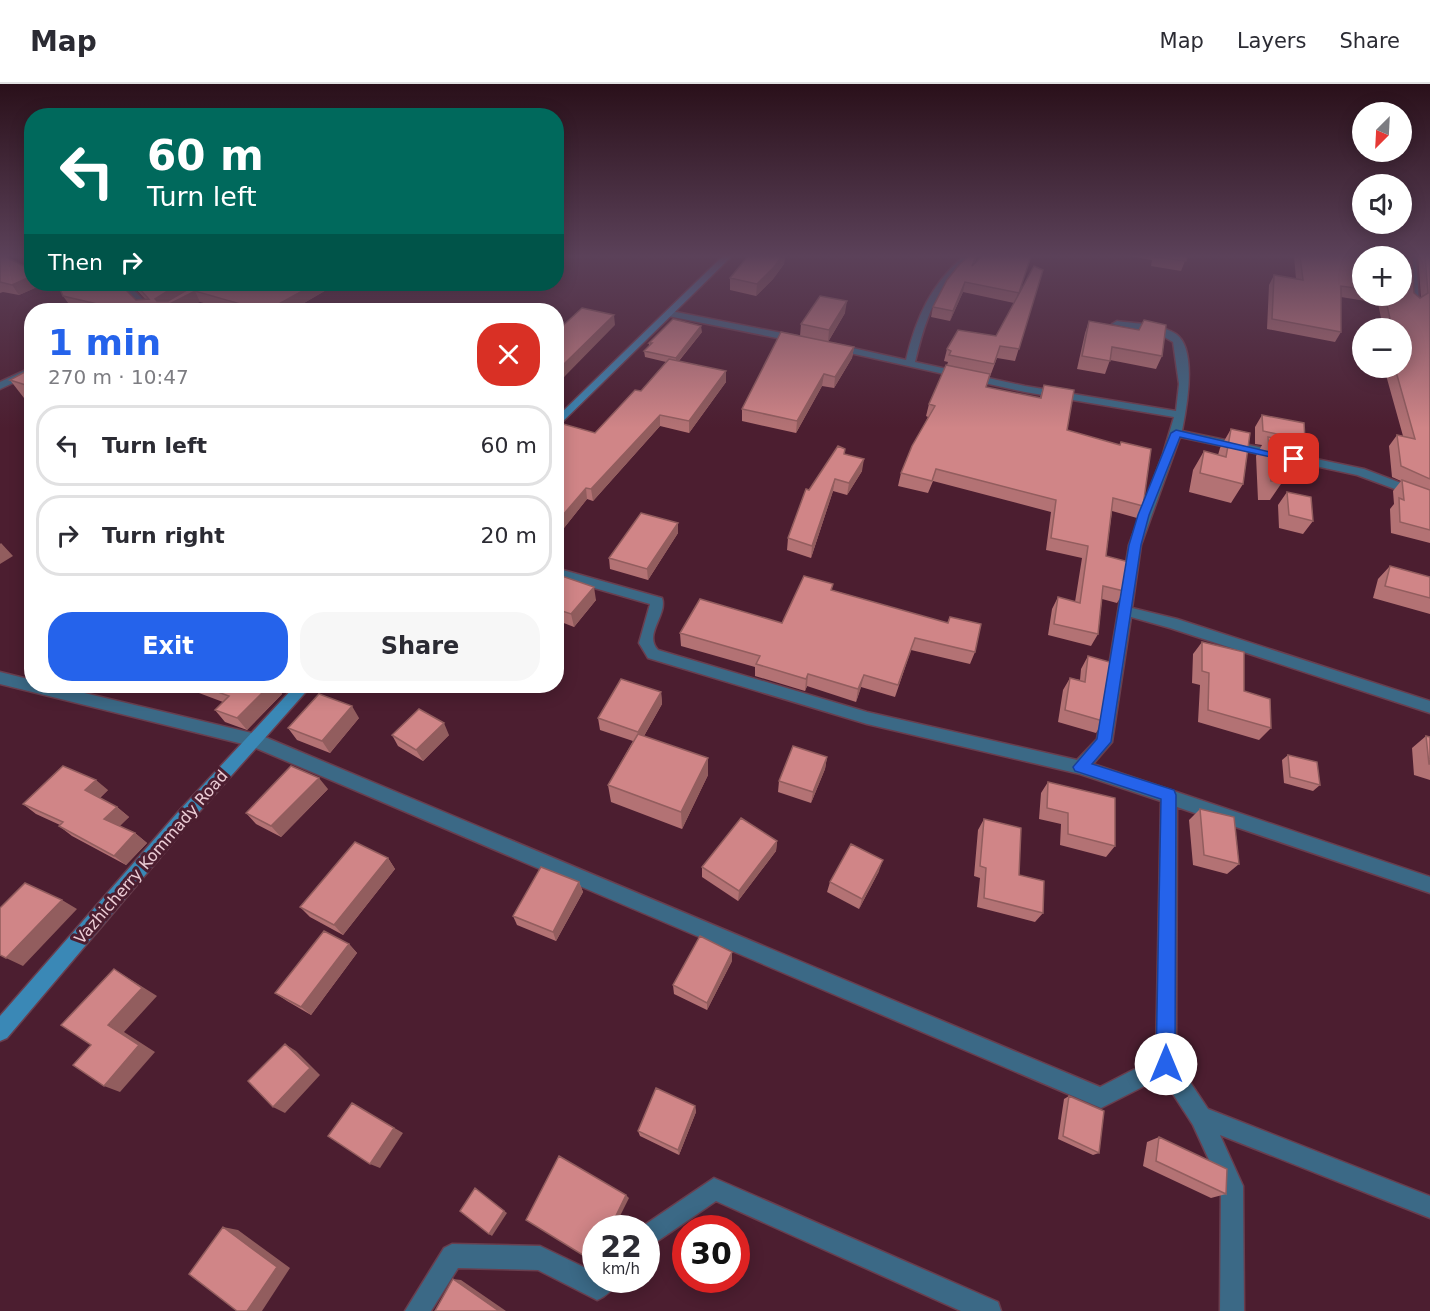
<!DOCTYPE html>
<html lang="en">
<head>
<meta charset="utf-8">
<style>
	body { margin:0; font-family:"DejaVu Sans",sans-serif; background:#f7f7f7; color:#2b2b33; height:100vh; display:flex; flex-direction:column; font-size:22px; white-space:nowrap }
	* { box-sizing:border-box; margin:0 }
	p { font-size:20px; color:#7c7c81 }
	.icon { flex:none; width:33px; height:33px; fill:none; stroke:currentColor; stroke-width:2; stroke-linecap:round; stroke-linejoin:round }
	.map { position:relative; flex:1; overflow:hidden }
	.side { position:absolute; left:24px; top:219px; width:540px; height:390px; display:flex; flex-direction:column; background:#fff; border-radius:24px; box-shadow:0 3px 15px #0003 }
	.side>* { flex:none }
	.banner { position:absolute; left:24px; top:24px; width:540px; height:183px; border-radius:24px; box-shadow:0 3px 15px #0003; background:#00695c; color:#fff; overflow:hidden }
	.needle { width:39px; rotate:204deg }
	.tools { position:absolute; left:1352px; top:18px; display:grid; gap:12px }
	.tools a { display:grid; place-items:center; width:60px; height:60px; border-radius:50%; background:#fff; box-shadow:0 3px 15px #0003; font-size:30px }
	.speed { position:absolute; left:582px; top:1131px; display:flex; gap:12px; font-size:30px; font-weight:700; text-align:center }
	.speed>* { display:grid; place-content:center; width:78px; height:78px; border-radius:50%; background:#fff; box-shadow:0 3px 15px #0003; line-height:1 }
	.speed small { font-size:15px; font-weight:400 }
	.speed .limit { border:9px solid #d22; background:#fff; color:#111 }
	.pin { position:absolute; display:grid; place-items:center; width:51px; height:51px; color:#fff; margin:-26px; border-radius:12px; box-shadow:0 3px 9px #0006 }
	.me { position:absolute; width:66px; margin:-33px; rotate:0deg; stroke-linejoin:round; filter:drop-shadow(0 0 4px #0008) }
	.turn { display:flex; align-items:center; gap:21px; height:126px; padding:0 24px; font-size:27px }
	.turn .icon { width:78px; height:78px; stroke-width:2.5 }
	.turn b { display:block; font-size:42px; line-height:51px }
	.then { display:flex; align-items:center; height:57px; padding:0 24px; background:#0003; gap:12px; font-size:22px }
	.round { display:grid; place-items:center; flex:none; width:63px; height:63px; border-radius:24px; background:#f7f7f7 }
	.overview { display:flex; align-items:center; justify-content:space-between; height:102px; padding:0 24px }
	h1 { font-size:36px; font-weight:700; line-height:45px; color:#2563eb }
	.primary-button { display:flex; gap:12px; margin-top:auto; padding:12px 24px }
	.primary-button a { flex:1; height:69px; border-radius:24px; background:#2563eb; color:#fff; font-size:24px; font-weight:700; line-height:69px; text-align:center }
	.primary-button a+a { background:#f7f7f7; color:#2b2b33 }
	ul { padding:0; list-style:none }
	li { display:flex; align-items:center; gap:18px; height:81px; margin:0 12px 9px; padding:0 12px; border:3px solid #e1e1e2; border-radius:24px }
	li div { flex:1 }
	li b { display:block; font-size:22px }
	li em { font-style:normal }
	header { display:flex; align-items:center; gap:36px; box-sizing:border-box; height:84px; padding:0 30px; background:#fff; border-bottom:2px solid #e1e1e2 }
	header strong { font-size:28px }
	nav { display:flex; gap:33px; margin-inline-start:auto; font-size:21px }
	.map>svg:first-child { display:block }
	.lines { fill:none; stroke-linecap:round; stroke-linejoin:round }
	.street-casing { stroke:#693e4e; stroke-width:3 }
	.secondary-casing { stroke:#693e4e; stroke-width:3 }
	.street { fill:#3b6986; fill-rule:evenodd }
	.secondary { fill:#3a88b6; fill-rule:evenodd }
	.wall { fill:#b37274; fill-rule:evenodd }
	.shaded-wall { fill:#925d5e }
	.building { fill:#d08587; stroke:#925d5e; stroke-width:1.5 }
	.route { fill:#2563eb; stroke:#184099; stroke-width:1.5 }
	.labels { text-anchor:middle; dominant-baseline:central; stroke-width:6; stroke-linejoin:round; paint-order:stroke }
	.street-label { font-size:16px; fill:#eccdd6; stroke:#4c1e30 }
</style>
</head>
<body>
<header>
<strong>Map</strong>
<nav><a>Map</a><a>Layers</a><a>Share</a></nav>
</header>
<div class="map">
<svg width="1430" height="1227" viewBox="0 0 1430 1227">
	<rect width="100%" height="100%" fill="#4c1e30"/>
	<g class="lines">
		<g class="street-casing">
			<path id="street" d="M964,172h9c-7,8 -16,15 -23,23 -20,24 -28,54 -35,83l110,24 151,25 3,-27 -6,-42 -14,-8 -47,-10 5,-3c19,3 42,2 59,13 22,15 10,77 6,97l182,38 66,25v8l-73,-27 -177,-38 -39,108 -9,63 45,11 253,82v12l-260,-85 -39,-11 -19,125 -19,22 337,113v16l-253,-86 -1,254 32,48 222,87v22l-210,-83 23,51 1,125h-24l1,-125 -28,-61 -31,-48 -61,31 -850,-362 -251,-62v-12l32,8v6h23l205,49 840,352 56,-29 5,-257 -81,-27 -213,-50 -219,-66 -9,-15 11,-39 -94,-27v-9l106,30c6,17 -19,36 -4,52l209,62 210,48 20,-21 32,-194 34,-91 11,-37 -149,-25 -193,-43 -2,-2 5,-3 71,16c10,-42 25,-76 58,-104z
				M1408,172h8l3,47 -5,3 -5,-3z
				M119,200h9l25,26h-9z
				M671,227l126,25 5,3 -5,3 -129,-26v-4z
				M32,283v7l-32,15v-7z
				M714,1094l284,124 3,9h-40l-245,-110 -70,48v-21h-6z
				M452,1160l88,2 56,27v7h21c-4,10 -10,16 -20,20l-59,-30 -80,-2 -27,43h-26l39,-63z"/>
		</g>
		<g class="secondary-casing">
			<path id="secondary" d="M723,172h9l-176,172v-10z
				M295,602h16l-120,135 -184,217 -7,3v-25l179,-205z"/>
		</g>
		<use href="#street" class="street"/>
		<use href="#secondary" class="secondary"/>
	</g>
	<path class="wall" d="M0,172l44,28 -25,11 -16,-3 -3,1z
		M748,172h37l-1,8 -11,15 -17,17 -26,-6v-12z
		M977,172l-2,7 56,-7 -14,41 26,-27 -28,91 -18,-3 -11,29 54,11 4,-13 23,45 53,15 1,-3 22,64 -6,12 -25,-7 -6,45 18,35 -7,12 -15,-4 -4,35 -7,12 -43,-11 4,-26 6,-12 17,5 7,-44 -36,-8 5,-38 -118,-31 -5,12 -30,-7 3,-13 27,-56 -2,-1 3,-12 18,-39 1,-3 -4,-1 3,-12 49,-13 18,-33 -51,-11 -13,29 -19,-4 2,-10z
		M1128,172h59l-6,15 -30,-5 1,-6z
		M1294,172h118l2,37 6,5 1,-1 -3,-41h12v287l-39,-10 -1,-24 4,-5 -1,-13 8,-10 -9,-4 -3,-31 8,-11 6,1 -19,-68h17v-40h-18l-5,-25 -37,-6v35l-6,10 -68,-13 2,-44 5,-10 22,4zM1362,172l39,40h-39z
		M131,200h48l4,8 14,-8 131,5 -36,21h-64l-28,-8 -117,8 -12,-3 -8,-11 73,4 9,-1z
		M845,229l-17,29 26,5 -2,11 -18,30 -12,-2 -26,47 -54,-12v-12l58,-73 1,-12z
		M1089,237l50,9 23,26 -6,13 -46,-9 -5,14 -28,-5 8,-36z
		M702,248l-23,29 47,21 -37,51 -29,-7 -67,75 -6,-2 -31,39v-116l39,11 46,-42 25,-29 -21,-5 -1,-6 5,-5v-3z
		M32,284v33l-8,-3 -14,-18z
		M1262,331l43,25 -8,13 -11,-3 -3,31 -13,19h-12l-2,-44 6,-11 -7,-1v-17z
		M1231,345l12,55 -12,19 -42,-11 4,-22 11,-19 14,4 2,-7z
		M845,370l17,17 -15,24 -14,-4 -22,67 -24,-8 1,-12 21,-48z
		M1287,408l26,29 -10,13 -24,-6 -1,-23z
		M678,439v10l-30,47 -38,-11 -1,-11z
		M1390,482l40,11v37l-57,-16 5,-19z
		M556,490l40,26 -22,27 -18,-7z
		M832,506l115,33 3,-6 25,35 -5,12 -59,-14 -16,47 -34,-10 -5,15 -49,-16 -2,5 -50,-15v-9l-74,-21 -1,-13 102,-10z
		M1202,558l42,49 27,37 -12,12 -61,-18 2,-37 -8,-2 1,-29z
		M1088,572l15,65 -7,12 -38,-11 5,-32 7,-12 10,2 1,-11z
		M187,602h89l6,8 -35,36 -22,-8 -10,-12 8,-8 -32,-12z
		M661,608l1,12 -18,32 64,39 -26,54 -71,-27 -3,-17 25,-44 -33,-11 -2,-12z
		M359,634l-29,35 -33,-13 -9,-12z
		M392,651h57l-26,26 -25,-15z
		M1426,652l4,1v43l-16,-5 -2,-27z
		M1288,671l32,30 -7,6 -29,-8 -2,-23z
		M827,673l-2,12 -14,34 -33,-11 1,-11z
		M1048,698l67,64 -9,11 -46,-12 1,-21 -22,-5 2,-26z
		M328,705l-47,48 -25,-13 -10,-11z
		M108,706l-8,8 17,9 12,10 -10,9 16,7 12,10 -21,22 -54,-29 -13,-10 1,-1 -24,-11 -13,-10z
		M1200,725l39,55 -12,10 -34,-9 -4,-45z
		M984,735l59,94 -8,9 -58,-15 3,-29 -6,-2 4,-46z
		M777,757l-1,10 -38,50 -36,-24v-10z
		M388,774l7,11 -52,66 -33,-18 -10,-10z
		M879,787l-20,38 -32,-17 3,-10z
		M579,798l4,10 -27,49 -39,-16 -4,-9z
		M349,860l8,9 -46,62 -24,-14 -12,-8z
		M732,877l-25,49 -33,-16 -1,-9z
		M1069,1012l30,57 -6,2 -35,-16 6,-40z
		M695,1022l1,6 -17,43 -39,-19 -2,-5z
		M1159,1053l67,57 -15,4 -68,-32 4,-24z"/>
	<path class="shaded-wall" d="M782,172h3l-1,8 -11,15 -17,17 1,-12z
		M32,192v8h12l-25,11 -7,-10z
		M965,198l-2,10 -13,29 3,-10z
		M179,200l6,10 10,-3 5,11 -15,8h-27l-3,-11z
		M315,200h11l2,5 -36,21h-24z
		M847,217l-2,12 -17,29 1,-12z
		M614,231l1,10 -49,50 -10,11v-13l8,-9z
		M701,242l1,6 -26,32v-6z
		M854,263l-2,11 -18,30 1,-11z
		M726,287v11l-37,51v-12z
		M824,290l-2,12 -26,47 1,-12z
		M660,331v11l-67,75 -2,-12z
		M864,375l-2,12 -15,24 2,-12z
		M835,395l-2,12 -22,67 1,-12z
		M586,404l1,11 -31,39v-15z
		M678,439v10l-30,47 -1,-11z
		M1,459l12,13 -13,8v-20z
		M594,503l2,13 -22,27 -3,-13z
		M808,590l-1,12 -2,5 1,-12z
		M864,591l-3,12 -5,15 2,-13z
		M269,602h7l6,8 -35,36 -10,-12z
		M661,608l1,12 -22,39 -2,-11z
		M352,622l7,12 -29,35 -8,-12z
		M444,639l5,12 -26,26 -7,-11z
		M827,673l-2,12 -14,34 2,-11z
		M708,674v17l-26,54 -1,-17z
		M319,694l9,11 -47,48 -10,-11z
		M96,696l12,10 -11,10 -12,-10z
		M117,723l12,10 -12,12 -13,-10z
		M135,749l12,10 -21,22 -12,-9z
		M777,757l-1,10 -38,50 1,-10z
		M388,774l7,11 -52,66 -9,-10z
		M883,776l-4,11 -20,38 3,-10z
		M579,798l4,10 -27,49 -3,-9z
		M62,816l15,9 -54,57 -17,-8z
		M349,860l8,9 -46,62 -10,-8z
		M732,868v9l-25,49v-7z
		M114,885l43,27 -33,36 31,20 -35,40 -16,-6z
		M285,960l11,7 24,24 -35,38 -12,-6z
		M352,1019l51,30 -23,35 -10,-4z
		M695,1022l1,6 -17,43 -1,-5z
		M475,1104l32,25 -15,23 -3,-2z
		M626,1111l3,3 -15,30h-4z
		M223,1143l15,3 52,38 -28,43h-15z
		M453,1195l8,1 45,31h-7z"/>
	<path class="building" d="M0,172h4l28,14v6l-20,9 -12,-3z
		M748,172h34l-8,11 -17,17 -27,-6z
		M969,172h7l-4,10 10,-10h49l-12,37 -54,-11 -12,29 -20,-4 14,-27 12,-15z
		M1155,172h32l-1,5 -31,-4z
		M1300,172h112l2,37 6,5 8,-5 -3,-37h5v223l-29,-13 -4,-31 18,4 -20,-71h6v-40h-9l-7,-32h16v-40h-39v33l-21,-3v46l-69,-13 2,-44 29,5z
		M1034,182l9,4 -24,79 -19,-3 -6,18 -45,-9 2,-4 -4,-2 11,-19 38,6z
		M58,200h62l16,16 13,-1 -14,-15h44l-24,15 2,2h11l29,-17h118l-47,26h-7l-66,-19 -37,19h-76l15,-6 -34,-8z
		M820,212l27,5 -18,29 -28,-6z
		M582,224l32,7 -50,49 -8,9v-41z
		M673,235l28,7 -25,32 -32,-7 8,-8h-3z
		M1144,236l22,5 -4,31 -50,-9 -2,14 -28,-5 7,-35 50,9z
		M781,248l73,15 -19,30 -11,-3 -27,47 -55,-12z
		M669,275l57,12 -37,50 -29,-6 -69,74 -5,-1 -30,35v-101l39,11 40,-43 6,1z
		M946,281l44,9 -4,13 55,11 3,-13 30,5 -7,40 53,15 1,-3 30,7 -8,57 -30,-8 -7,58 23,6 -5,29 -21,-5 -5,48 -44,-10 4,-27 22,6 8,-57 -37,-8 5,-38 -120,-31 -4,12 -31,-8 11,-27 23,-40 -6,-2z
		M32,284v19l-22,-7z
		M1262,331l42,8 1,17 -42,-9z
		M1231,345l19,4 -7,51 -43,-11 4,-22 22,6z
		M1268,353l19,4 -4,40h-12z
		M838,362l7,3 -1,5 20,5 -15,24 -14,-4 -23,67 -24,-8 18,-49 3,1z
		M1402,396l28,10v40l-30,-8 -1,-24 5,2z
		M1287,408l24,5 2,24 -24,-6z
		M641,429l37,10 -31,46 -38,-11z
		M1390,482l40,11v21l-45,-12z
		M556,490l38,13 -23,27 -15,-5z
		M804,492l29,8 -2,6 117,33 2,-6 31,7 -6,28 -60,-14 -17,47 -34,-10 -6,14 -50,-15 -2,5 -50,-15 4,-8 -80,-23 20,-34 82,24z
		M1202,558l42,10v39l26,8 1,29 -63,-18 1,-37 -7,-2z
		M1088,572l25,7 -10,58 -38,-11 5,-32 15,4z
		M621,595l40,13 -23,40 -40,-14z
		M201,602h68l-32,32 -22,-8 14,-14z
		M319,610l33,12 -30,35 -34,-13z
		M419,625l25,14 -28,27 -24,-15z
		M638,650l70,24 -27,54 -73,-27z
		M1426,652l4,1v27h-1z
		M793,662l34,11 -14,35 -34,-11z
		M1288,671l29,7 3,23 -30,-8z
		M63,682l33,14 -11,10 32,17 -13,12 31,14 -21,23 -55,-30 4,-4 -40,-18z
		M291,682l28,12 -48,48 -25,-13z
		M1048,698l67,16v48l-47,-12v-21l-21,-5z
		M1200,725l34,8 5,47 -35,-9z
		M741,734l36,23 -38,50 -37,-24z
		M984,735l37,9 -2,47 25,6 -1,32 -59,-15 2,-30 -6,-2z
		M355,758l33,16 -54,67 -34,-18z
		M851,760l32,16 -21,39 -32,-17z
		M541,783l38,15 -26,50 -40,-16z
		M25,799l37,17 -56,58 -6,-3v-47z
		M324,847l25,13 -48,63 -26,-14z
		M700,852l32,16 -25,51 -34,-18z
		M114,885l28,19 -34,37 31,20 -35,41 -31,-21 18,-20 -30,-20z
		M285,960l25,24 -37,39 -25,-26z
		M656,1004l39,18 -17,44 -40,-19z
		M1069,1012l35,15 -5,42 -36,-17z
		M352,1019l42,25 -24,36 -42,-28z
		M1159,1053l68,32 -1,25 -70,-33z
		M559,1072l67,39 -16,33h-14v31l-2,3 -68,-42z
		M475,1104l29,23 -15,23 -29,-23z
		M223,1143l54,40 -30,44h-10l-48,-37z
		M453,1195l46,32h-64z"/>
	<linearGradient id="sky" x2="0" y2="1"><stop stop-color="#2a101a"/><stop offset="0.5" stop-color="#5b4159"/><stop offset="1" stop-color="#5b4159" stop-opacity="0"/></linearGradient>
	<rect width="1430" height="344" fill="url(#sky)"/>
	<path class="route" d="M1176,346l124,29 -6,3 -114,-25 -31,78 -8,30 -30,197 -19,22 82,26 2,5 -1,269 -3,6 -6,3 -7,-3 -3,-6 5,-265 -86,-28 -2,-4 24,-28 32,-194 9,-30 33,-82z"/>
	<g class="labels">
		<g class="street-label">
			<text transform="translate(151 773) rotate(-49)">Vazhicherry Kommady Road</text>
		</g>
	</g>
</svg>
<div class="tools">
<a><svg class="needle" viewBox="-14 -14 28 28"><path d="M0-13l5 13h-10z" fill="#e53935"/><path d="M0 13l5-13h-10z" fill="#7c7c81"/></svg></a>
<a><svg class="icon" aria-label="sound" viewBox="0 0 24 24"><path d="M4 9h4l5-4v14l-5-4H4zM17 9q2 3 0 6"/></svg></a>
<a>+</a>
<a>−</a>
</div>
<div class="speed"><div>22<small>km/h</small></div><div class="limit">30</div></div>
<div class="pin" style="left:1294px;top:375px;background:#d93025"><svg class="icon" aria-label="arrive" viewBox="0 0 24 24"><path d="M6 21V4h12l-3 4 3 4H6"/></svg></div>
<svg class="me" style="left:1166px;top:980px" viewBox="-20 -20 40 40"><circle r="19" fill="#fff"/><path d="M0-13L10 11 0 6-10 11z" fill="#2563eb"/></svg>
<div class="banner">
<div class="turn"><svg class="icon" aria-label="left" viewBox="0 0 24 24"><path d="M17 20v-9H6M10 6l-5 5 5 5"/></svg><div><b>60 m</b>Turn left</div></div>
<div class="then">Then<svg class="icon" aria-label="right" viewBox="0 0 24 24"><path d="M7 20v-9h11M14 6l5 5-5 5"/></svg></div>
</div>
<section class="side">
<div class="overview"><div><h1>1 min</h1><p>270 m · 10:47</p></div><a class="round" style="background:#d93025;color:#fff"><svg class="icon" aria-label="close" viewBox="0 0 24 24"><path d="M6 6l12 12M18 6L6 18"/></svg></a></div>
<ul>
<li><svg class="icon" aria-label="left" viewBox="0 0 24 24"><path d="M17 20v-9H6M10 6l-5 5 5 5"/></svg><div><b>Turn left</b></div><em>60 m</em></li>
<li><svg class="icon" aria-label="right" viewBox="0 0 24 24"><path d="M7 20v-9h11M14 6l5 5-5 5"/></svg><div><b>Turn right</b></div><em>20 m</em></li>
</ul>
<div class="primary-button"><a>Exit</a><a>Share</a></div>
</section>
</div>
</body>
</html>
